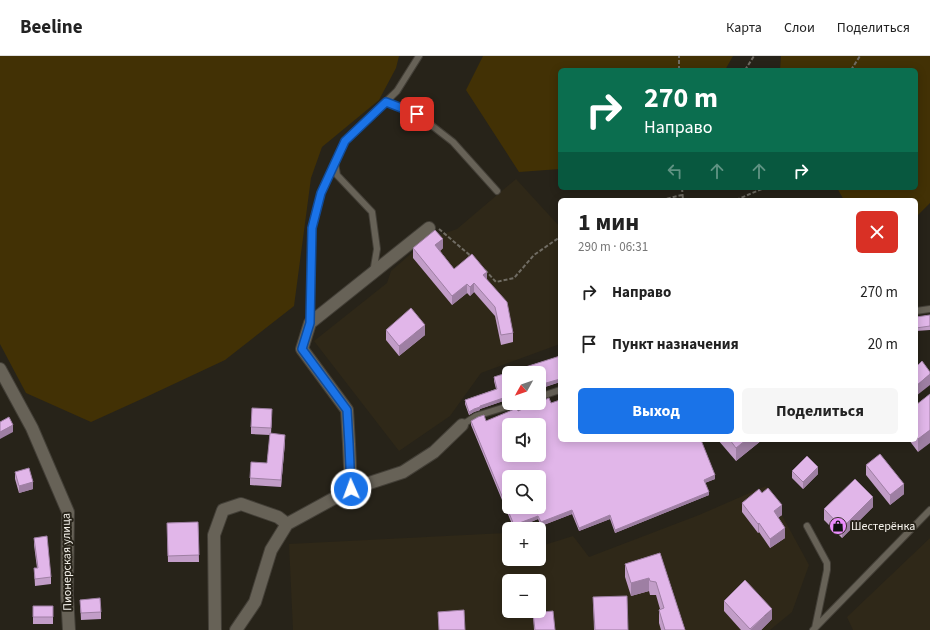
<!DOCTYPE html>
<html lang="ru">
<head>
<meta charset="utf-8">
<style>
	body { margin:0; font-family:"Source Sans 3",sans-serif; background:#f6f6f6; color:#222; height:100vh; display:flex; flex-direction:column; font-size:15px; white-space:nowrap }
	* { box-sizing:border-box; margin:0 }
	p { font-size:13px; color:#767676 }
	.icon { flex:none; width:22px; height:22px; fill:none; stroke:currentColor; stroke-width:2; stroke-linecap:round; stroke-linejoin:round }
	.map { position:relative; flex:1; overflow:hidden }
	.details { position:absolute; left:558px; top:142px; width:360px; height:244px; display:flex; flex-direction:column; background:#fff; border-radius:6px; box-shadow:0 2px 10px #0003 }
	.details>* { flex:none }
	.banner { position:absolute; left:558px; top:12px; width:360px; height:122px; border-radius:6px; box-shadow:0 2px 10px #0003; background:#0b6e4f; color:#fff; overflow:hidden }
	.needle { width:26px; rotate:230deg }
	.buttons { position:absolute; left:502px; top:310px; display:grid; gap:8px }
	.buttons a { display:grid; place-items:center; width:44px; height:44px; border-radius:6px; background:#fff; box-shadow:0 2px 10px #0003; font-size:20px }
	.pin { position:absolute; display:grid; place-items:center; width:34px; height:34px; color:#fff; margin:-17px; border-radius:8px; box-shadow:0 2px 6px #0006 }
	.me { position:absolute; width:44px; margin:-22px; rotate:358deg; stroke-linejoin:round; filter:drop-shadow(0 0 3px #0008) }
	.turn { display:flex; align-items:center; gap:14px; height:84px; padding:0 20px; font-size:18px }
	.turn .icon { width:52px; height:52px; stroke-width:2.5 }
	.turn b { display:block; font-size:28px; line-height:34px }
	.lanes { display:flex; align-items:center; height:38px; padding:0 20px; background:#0003; justify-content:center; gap:20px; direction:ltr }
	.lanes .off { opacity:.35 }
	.round { display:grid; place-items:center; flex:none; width:42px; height:42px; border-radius:6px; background:#f6f6f6 }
	.head { display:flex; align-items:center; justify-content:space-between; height:68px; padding:0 20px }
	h1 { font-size:24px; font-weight:700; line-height:30px }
	.button { display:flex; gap:8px; margin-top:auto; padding:8px 20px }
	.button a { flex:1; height:46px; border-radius:6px; background:#1a73e8; color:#fff; font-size:16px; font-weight:700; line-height:46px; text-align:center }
	.button a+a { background:#f6f6f6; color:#222 }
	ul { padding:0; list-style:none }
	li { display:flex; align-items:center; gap:12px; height:52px; padding:0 20px }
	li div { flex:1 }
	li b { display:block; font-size:15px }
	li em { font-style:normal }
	header { display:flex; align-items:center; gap:24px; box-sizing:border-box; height:56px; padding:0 20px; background:#fff; border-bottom:1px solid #e0e0e0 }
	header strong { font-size:19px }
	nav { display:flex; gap:22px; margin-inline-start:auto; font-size:14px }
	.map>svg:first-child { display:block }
	.built { fill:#2f2818; fill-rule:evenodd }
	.green { fill:#423105 }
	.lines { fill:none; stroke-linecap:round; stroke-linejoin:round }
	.service-casing { stroke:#433f37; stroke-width:8 }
	.minor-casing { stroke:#433f37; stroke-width:14 }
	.path { stroke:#706c63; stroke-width:2; stroke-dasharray:4 2; stroke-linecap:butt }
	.service { stroke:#676257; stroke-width:6 }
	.minor { stroke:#676257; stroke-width:12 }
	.wall { fill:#c29dc8 }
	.shaded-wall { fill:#9e7fa3 }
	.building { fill:#e1b6e9; stroke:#9e7fa3; fill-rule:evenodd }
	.route-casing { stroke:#114b97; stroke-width:10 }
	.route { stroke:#1a73e8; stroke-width:7 }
	.labels { text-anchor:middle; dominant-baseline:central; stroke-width:4; stroke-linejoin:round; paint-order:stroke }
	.poi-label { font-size:12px; fill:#f6f3ec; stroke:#272319; text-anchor:start }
	.street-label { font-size:12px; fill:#f6f3ec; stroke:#272319 }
</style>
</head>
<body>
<header>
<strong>Beeline</strong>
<nav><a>Карта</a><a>Слои</a><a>Поделиться</a></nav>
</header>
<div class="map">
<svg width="930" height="574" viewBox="0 0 930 574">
	<rect width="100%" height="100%" fill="#272319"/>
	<path class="built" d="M516,123l44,48v117l-79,29 -31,43 -51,35 -85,-110 73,-58 4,-12 37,-32 29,-10z
		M766,430l43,79 -17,47 -22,18h-477l-4,-86 216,-11 4,2v24h30v-13h2l32,-10 16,21 110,-42zM509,525h30v30h-30z
		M930,482v92h-77l-6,-13z"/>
	<path class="green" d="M0,0h399l-3,12 -17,32 -57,47 -11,31 -17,128 -69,54 -79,37 -55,25 -65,-29 -26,-49z
		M483,0h250l-8,14h-165v99l-41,3 -53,-82z
		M781,0h149v147l-14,14v-17h-72l-7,-12h79v-118h-136z"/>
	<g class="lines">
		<g class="service-casing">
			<path id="service" d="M386,46l31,12 36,28 44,49
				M372,215l2,-4 3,-18 -5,-37 -35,-37 -2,-12 10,-22 52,-50 22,-35
				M916,255l14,-2
				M310,267l2,-95 9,-35 14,-30
				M539,341l21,-7
				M462,369l14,-9 43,-13
				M807,470l20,37v7l-12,58
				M813,574l117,-120"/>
		</g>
		<g class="minor-casing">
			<path id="minor" d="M0,313l32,59 36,84 -1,83 2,35
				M351,433l-2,-45 -2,-34 -45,-61 8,-26 119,-95
				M215,574l-1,-95 9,-25 18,-6 37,13 9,7
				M236,574l19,-28 16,-52 16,-26 64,-35 52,-17 31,-20 28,-27"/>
		</g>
		<path class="path" d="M679,14v-14
			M745,14l9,-14
			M851,14l9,-14
			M682,132l1,12
			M661,144l21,-5
			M736,144l28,-12
			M439,173l33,28
			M485,214l11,12 18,-4 20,-23 26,-18"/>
		<use href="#service" class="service"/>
		<use href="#minor" class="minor"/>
	</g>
	<path class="wall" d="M413,192h30l-3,3 14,18 33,11 26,53v9l-12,3 -6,-29 -21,-24 -4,4 -3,-3 -15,12 -39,-47z
		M930,259v15l-14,1v-14z
		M386,274l39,5 -26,21 -13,-16z
		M560,300v26l-21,7v-16h-30v26l-29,10v1l-6,2 -5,3 -4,-11v-4l31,-11 -2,-8v-4z
		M930,338l-12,58 -9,-12h7v-35z
		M551,347l164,76 -10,4 4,12 -94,38 -5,-14 -31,12 -7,-17 -31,12 -3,-7 -24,10 -43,-104v-4h15l32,-10z
		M272,360l-1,18 14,8 -4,45 -31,-2v-7l17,-15 3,-28 -19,-1v-7z
		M718,384h44l-26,21z
		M866,409l38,29 -14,11 -24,-30z
		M792,415l26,3 -15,15 -11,-11z
		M15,416l18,17 -14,4 -4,-14z
		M762,437l20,22 -4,2 7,21 -15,10 -11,-16 -1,1 -16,-21v-9z
		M873,451l-31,31 -18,-18v-11z
		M198,466l1,40h-31l-1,-39z
		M34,482l17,39v7l-16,2 -1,-18h3l-3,-23z
		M660,497l25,77h-24l-2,-7v-13l1,-1 -4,-14h-6l-1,-4 -18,5 -6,-19v-13z
		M593,541l35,33h-34z
		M80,544l21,12v7l-20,1z
		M724,545l48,18 -11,11h-20l-17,-19z
		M33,550h20v18h-20z
		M533,557l22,17h-21z"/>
	<path class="shaded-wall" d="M443,183v9l-8,7v-10z
		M487,216v9l-4,-6z
		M474,227v9l-4,4v-9z
		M467,228v9l-15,12v-9z
		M425,269v10l-26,21v-10z
		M930,318v11l-14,11v-10z
		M560,323v3l-21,7v-4z
		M509,340v3l-29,10v1l-6,2 -5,3v-3l11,-6z
		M13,369v7l-13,7v-7z
		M930,374v13l-12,9v-13z
		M285,379v7l-4,45v-7z
		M746,384h16l-26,21v-13z
		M818,411v7l-15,15v-7z
		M715,419v4l-11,4v-3z
		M33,426v7l-14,4v-7z
		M904,428v10l-14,11v-10z
		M709,436v3l-94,38v-3z
		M873,441v10l-31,31v-10z
		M782,449v10l-8,6v-10z
		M572,454v4l-31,12v-4z
		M610,459v4l-31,12v-3z
		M538,460v3l-24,10v-4z
		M759,467v9l-1,1v-9z
		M785,472v10l-15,10v-9z
		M649,522v13l-18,5v-13z
		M772,553v10l-11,11h-11z"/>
	<path class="building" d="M435,174l8,9 -8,6 19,24 18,-15 15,18 -4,3 24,27 6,31 -12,2 -6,-28 -21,-24 -4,4 -3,-3 -15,12 -39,-48z
		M411,252l14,17 -26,21 -13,-16z
		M930,259v11l-14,2v-11z
		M560,300v23l-21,6v-12h-30v23l-29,10v1l-6,2 -5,3 -4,-12 32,-11 -3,-12z
		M922,305l8,11v2l-14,12v-23l2,2z
		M930,338v36l-12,9 -2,-3v-31z
		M549,342l2,5 9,-3v40h141l14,35 -11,5 5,12 -94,38 -5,-15 -31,13 -7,-18 -31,12 -3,-6 -24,9 -43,-104 7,-4 6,-2 2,6 31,-13 1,3zM509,369h30v30h-30zM509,421h30v30h-30z
		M252,352l20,1 -1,19 -20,-1z
		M9,361l4,8 -13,7v-10z
		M270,377l15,2 -4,45 -31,-2 1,-16 16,1z
		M730,384h16l-10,8z
		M880,398l24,30 -14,11 -24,-30z
		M807,400l11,11 -15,15 -11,-11z
		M29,412l4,14 -14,4 -4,-14z
		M855,423l18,18 -31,31 -18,-19z
		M768,432l14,17 -8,6 11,17 -15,11 -11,-16 -1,1 -16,-21 17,-14 3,4z
		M198,466l1,33 -31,1 -1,-33z
		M47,480l4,41 -16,2 -1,-11h4l-4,-30z
		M660,497l25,77h-20l-6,-20 5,-2 -8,-26 -6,-1 -1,-3 -18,5 -6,-19z
		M745,524l27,29 -22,20 -26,-28z
		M627,540l1,34h-33l-2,-33z
		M100,542l1,14 -20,1 -1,-13z
		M33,550h20v11h-20z
		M464,554l1,20h-26l-1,-18z
		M553,555l2,19h-20l-2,-17z"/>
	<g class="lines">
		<g class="route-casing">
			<path id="route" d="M351,433l-2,-45 -2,-34 -45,-61 8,-26 2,-95 9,-35 24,-52 41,-39 31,12"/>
		</g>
		<use href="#route" class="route"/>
	</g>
	<defs>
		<g id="shop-disc" transform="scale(0.9)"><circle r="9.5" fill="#eb8dfc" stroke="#272319"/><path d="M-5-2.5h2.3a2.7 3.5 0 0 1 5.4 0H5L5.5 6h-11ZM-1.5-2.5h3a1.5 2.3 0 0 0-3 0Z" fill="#111"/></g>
	</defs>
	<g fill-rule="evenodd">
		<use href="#shop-disc" x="838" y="470"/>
	</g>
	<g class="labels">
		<g class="poi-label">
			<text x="851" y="470">Шестерёнка</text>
		</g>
		<g class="street-label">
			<text transform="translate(67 506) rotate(-91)">Пионерская улица</text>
		</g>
	</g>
</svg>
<div class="buttons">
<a><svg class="needle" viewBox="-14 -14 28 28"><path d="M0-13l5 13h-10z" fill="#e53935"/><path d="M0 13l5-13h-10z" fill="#767676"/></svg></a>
<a><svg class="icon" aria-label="sound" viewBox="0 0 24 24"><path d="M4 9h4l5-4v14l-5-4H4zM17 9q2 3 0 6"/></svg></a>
<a><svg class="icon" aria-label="search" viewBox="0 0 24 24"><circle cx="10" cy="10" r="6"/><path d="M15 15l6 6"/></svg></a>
<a>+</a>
<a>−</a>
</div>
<div class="pin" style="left:417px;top:58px;background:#d93025"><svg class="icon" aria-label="arrive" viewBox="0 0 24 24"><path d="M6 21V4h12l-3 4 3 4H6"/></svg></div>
<svg class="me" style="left:351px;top:433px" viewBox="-20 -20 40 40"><circle r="17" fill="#1a73e8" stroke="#fff" stroke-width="3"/><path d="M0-11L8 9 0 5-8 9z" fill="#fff"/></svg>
<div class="banner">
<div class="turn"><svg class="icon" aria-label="right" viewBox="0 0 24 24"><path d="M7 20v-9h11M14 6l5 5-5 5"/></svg><div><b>270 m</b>Направо</div></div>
<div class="lanes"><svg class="icon off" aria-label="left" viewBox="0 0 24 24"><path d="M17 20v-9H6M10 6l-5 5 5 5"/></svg><svg class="icon off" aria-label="ahead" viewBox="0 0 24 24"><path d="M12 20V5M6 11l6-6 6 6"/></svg><svg class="icon off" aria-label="ahead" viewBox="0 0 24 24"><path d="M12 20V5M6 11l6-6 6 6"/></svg><svg class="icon" aria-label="right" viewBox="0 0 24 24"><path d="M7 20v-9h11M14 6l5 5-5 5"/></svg></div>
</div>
<section class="details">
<div class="head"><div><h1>1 мин</h1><p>290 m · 06:31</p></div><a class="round" style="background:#d93025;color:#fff"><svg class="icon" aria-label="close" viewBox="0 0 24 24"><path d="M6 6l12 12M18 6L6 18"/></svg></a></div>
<ul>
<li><svg class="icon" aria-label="right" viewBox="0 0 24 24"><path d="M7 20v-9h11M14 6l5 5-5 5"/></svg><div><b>Направо</b></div><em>270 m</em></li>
<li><svg class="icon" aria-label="arrive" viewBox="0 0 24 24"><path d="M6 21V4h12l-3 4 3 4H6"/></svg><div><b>Пункт назначения</b></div><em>20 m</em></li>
</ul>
<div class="button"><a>Выход</a><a>Поделиться</a></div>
</section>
</div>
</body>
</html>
